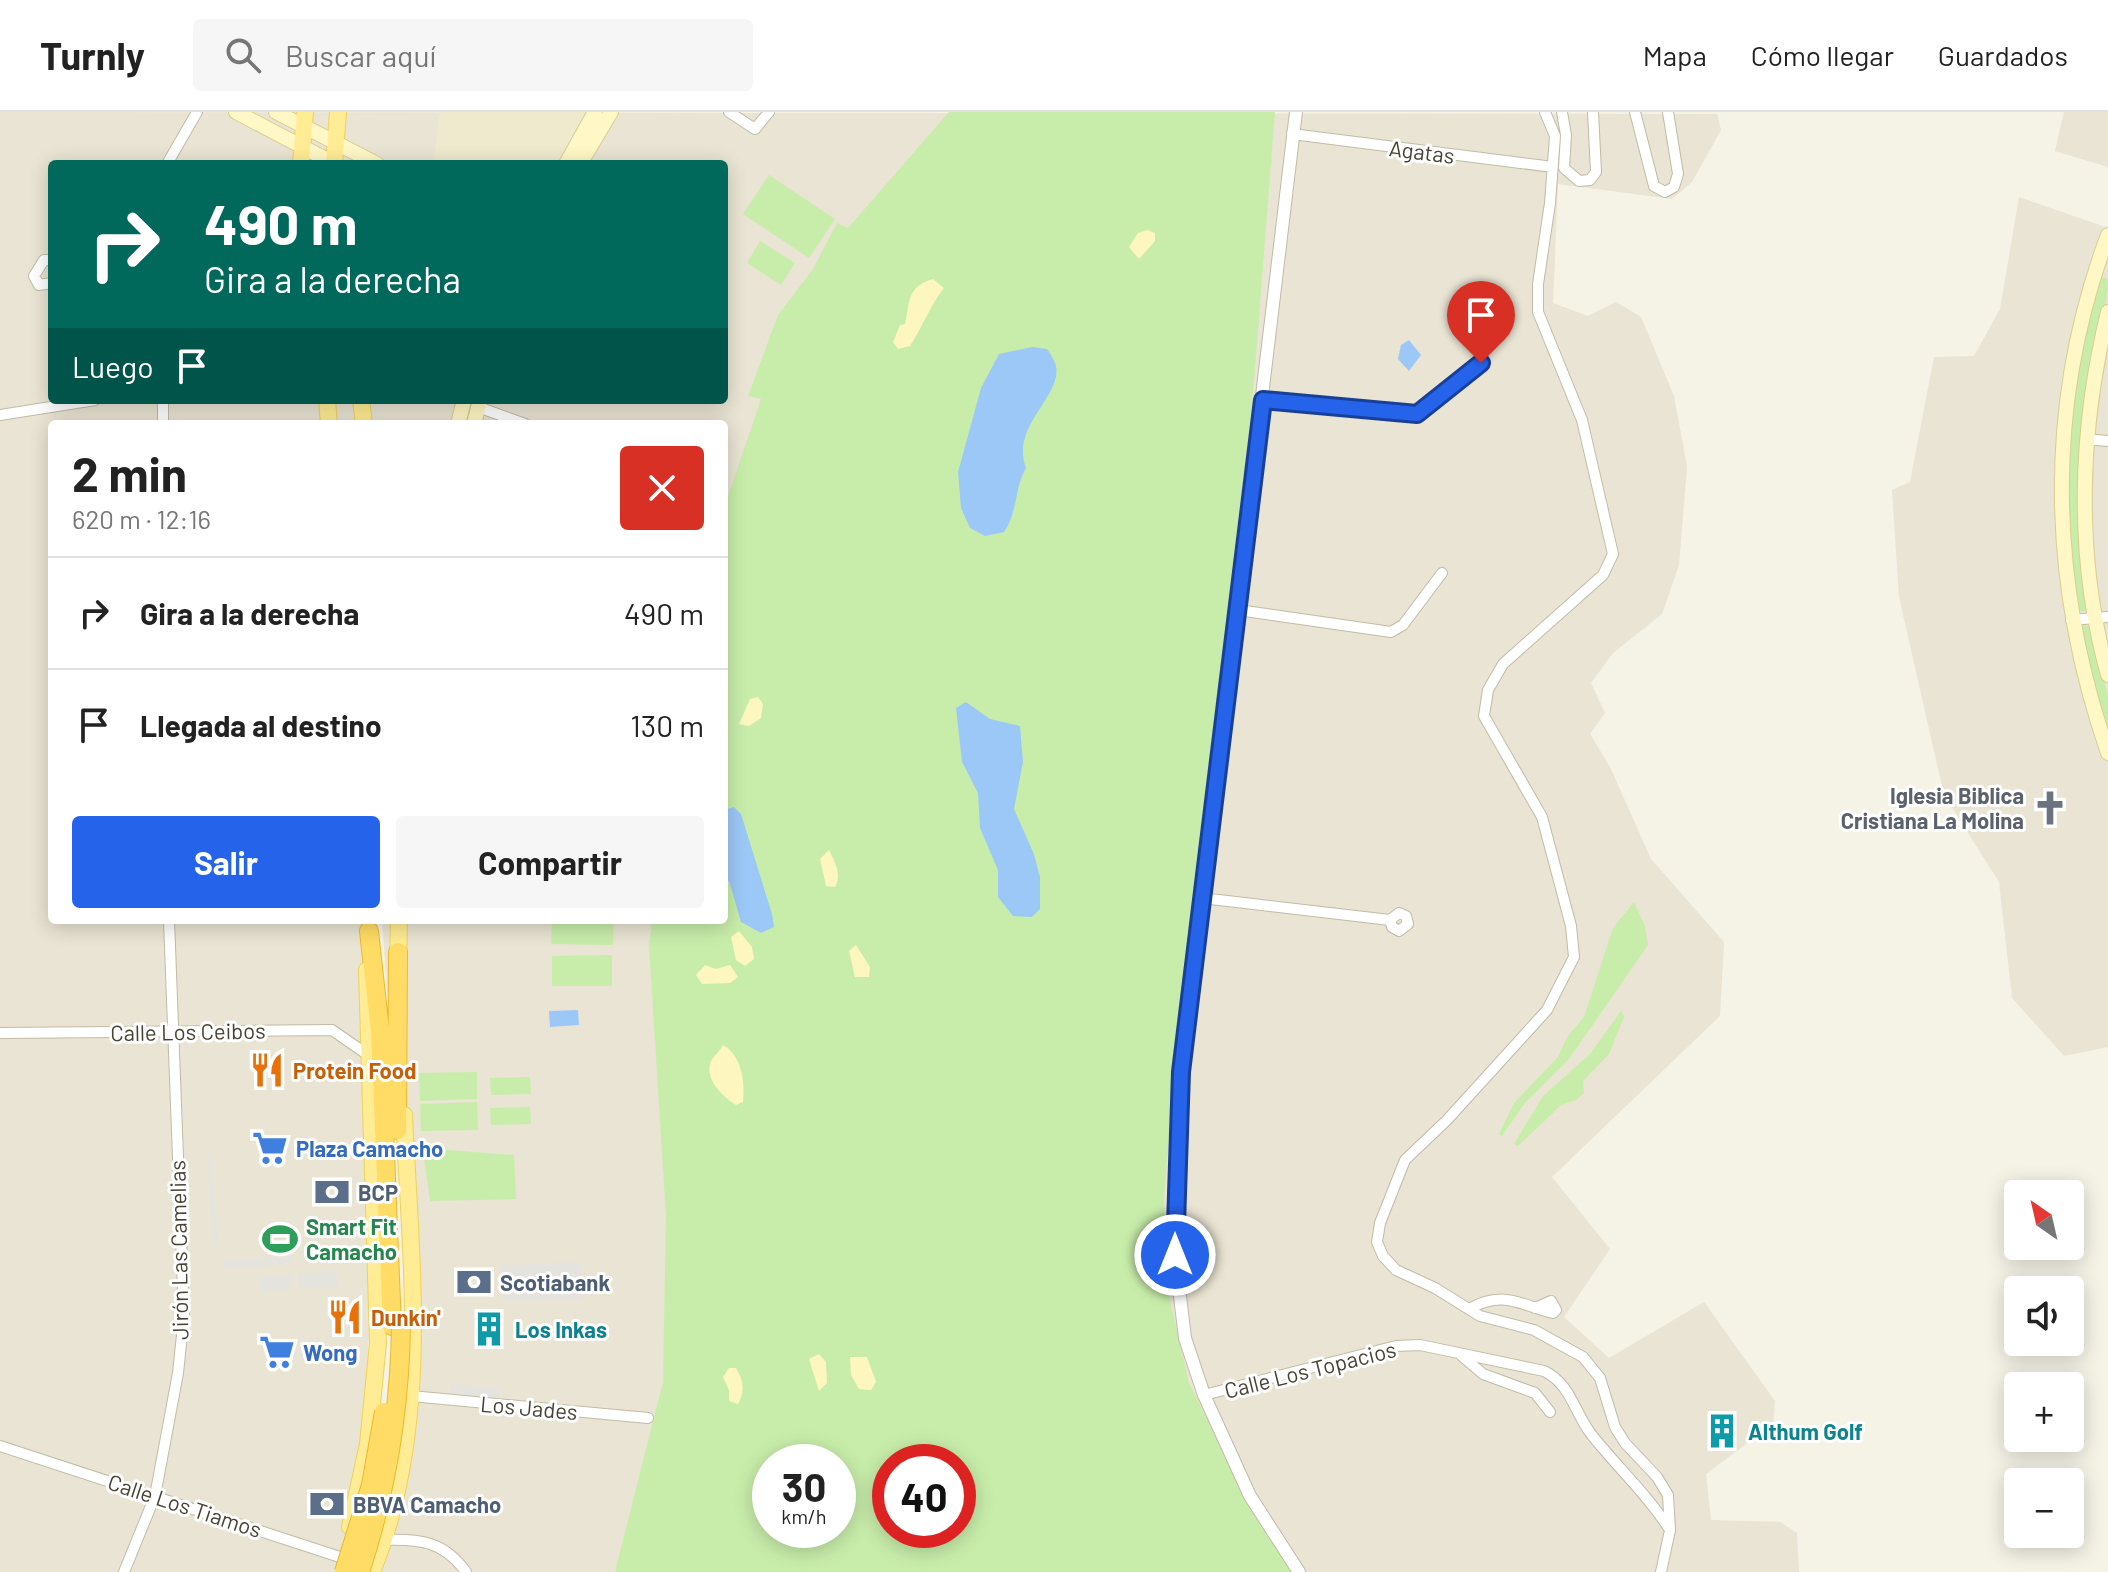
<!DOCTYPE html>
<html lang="es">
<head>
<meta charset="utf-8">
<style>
	body { margin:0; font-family:Barlow,sans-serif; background:#f6f6f6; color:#222; height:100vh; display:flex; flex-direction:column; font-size:30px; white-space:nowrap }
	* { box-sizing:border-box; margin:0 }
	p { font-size:26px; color:#767676 }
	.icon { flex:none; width:44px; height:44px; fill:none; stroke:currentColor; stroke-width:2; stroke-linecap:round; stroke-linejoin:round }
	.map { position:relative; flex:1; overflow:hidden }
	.sheet { position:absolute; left:48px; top:308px; width:680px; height:504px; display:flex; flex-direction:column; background:#fff; border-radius:8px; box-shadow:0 4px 20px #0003 }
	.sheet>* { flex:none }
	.guide { position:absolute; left:48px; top:48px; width:680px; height:244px; border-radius:8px; box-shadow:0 4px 20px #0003; background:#00695c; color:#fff; overflow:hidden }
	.needle { width:52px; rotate:326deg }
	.buttons { position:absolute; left:2004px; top:1068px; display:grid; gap:16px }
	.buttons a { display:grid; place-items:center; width:80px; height:80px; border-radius:8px; background:#fff; box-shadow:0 4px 20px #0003; font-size:40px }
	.speed { position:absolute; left:752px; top:1332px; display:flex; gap:16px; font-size:40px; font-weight:700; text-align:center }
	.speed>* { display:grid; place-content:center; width:104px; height:104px; border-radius:50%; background:#fff; box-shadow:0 4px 20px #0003; line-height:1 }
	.speed small { font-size:20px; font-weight:400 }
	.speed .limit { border:12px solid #d22; background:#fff; color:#111 }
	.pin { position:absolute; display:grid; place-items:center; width:68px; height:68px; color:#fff; margin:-82px -34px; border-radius:50% 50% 50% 0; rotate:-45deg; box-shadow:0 0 8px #0007 }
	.pin .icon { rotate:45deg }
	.me { position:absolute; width:88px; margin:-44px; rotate:0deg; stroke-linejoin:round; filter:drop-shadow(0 0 6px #0008) }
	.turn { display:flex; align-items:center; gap:28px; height:168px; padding:0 24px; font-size:36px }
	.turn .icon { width:104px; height:104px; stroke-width:2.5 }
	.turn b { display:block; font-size:56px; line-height:68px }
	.then { display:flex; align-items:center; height:76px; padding:0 24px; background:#0003; gap:16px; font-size:30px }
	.round { display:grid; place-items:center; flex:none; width:84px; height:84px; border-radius:8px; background:#f6f6f6 }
	.summary { display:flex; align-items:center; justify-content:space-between; height:136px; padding:0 24px }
	h1 { font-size:48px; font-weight:700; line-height:60px }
	.action { display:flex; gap:16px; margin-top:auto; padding:16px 24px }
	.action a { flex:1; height:92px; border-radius:8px; background:#2563eb; color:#fff; font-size:32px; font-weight:700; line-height:92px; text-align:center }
	.action a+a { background:#f6f6f6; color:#222 }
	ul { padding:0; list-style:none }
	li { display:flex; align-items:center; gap:24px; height:112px; padding:0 24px; border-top:2px solid #e0e0e0 }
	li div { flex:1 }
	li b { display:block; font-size:30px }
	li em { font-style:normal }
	header { display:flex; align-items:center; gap:48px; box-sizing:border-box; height:112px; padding:0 40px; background:#fff; border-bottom:2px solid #e0e0e0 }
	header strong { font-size:38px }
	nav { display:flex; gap:44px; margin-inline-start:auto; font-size:28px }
	.search { width:560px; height:72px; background:#f6f6f6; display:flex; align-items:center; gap:20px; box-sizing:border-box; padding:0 28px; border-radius:8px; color:#767676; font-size:30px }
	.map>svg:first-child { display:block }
	.residential { fill:#e9e4d3; fill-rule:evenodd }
	.education { fill:#efe9ce }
	.green { fill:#c8edaa; fill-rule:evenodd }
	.sand { fill:#fdf6be }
	.parking { fill:#e5e3de }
	.water { fill:#9cc8f7 }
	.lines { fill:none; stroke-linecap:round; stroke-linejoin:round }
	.minor-casing { stroke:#c1bba7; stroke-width:12 }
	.tertiary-casing { stroke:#c1bba7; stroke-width:14 }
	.secondary-casing { stroke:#d8ce91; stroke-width:16 }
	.primary-casing { stroke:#efd259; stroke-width:18 }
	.motorway-casing { stroke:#edb928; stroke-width:20 }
	.minor { stroke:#fff; stroke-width:10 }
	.tertiary { stroke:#fff; stroke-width:12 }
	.secondary { stroke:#fff7c5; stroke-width:14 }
	.primary { stroke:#ffec94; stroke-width:16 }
	.motorway { stroke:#ffdc66; stroke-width:18 }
	.motorway-bridge-casing { stroke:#edb928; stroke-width:20; stroke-linecap:butt }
	.motorway-bridge { stroke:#ffdc66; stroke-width:18 }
	.route-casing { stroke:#184099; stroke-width:20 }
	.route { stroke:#2563eb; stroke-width:14 }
	.labels { text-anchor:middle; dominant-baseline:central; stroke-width:6; stroke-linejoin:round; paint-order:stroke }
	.street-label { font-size:22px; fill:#484234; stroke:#fff }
	.worship-label { font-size:22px; font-weight:bold; fill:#5b616d; stroke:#fff; text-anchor:end }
	.food-label { font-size:22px; font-weight:bold; fill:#c56008; stroke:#fff; text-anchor:start }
	.shop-label { font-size:22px; font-weight:bold; fill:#366cbe; stroke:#fff; text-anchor:start }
	.service-label { font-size:22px; font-weight:bold; fill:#4e5e75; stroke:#fff; text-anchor:start }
	.leisure-label { font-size:22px; font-weight:bold; fill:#27864d; stroke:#fff; text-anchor:start }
	.culture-label { font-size:22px; font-weight:bold; fill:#0d838f; stroke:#fff; text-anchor:start }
</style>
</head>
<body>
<header>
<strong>Turnly</strong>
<div class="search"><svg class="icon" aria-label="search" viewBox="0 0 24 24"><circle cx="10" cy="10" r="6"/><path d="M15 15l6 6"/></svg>Buscar aquí</div>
<nav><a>Mapa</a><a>Cómo llegar</a><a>Guardados</a></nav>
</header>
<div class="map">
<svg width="2108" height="1460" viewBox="0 0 2108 1460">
	<rect width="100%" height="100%" fill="#f5f2e6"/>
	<path class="residential" d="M0,0l1717,2 4,16 -29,52 -20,17 -114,-15 -5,119 35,13 28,-14 25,15 33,79 13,71 -8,98 -17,49 -49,39 -22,30 14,30 -15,21 20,33 41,92 73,83 -4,74 -168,161 58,72 -46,68 45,41 95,-56 71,99 -2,23 -67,50 5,46 69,2 17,11 2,39h-1433l41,-244 -5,-138 -20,-270h342v-496h-672v496h320l3,226 -8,238 -16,147 -13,41h-338zM52,52h672v236h-672zM770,1350h68v68h-68zM890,1350h68v68h-68z
		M2064,0h44v55l-53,-16z
		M2019,85l89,31v819l-44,9 -52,-58 -13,-116 -55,-87 -45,-198 -7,-107 18,-8 24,-125 40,-1 26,-47z"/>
	<path class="education" d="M440,0h149l-31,52h-125z"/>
	<path class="green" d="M949,0h326l-23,294 -75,629 -13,164 3,88 22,96 56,112 51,77h-681l48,-190 3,-165 -17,-271 3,-26h72v-412l37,-109 -13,-3 30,-81 35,-46 24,-46 11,5zM770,1350h68v68h-68zM890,1350h68v68h-68z
		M769,63l66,44 -26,39 -66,-44z
		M760,129l35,22 -14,22 -34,-22z
		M2101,165l7,2c0,38 -18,77 -23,115 -9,71 -3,139 2,210l-3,7h-5c-22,-92 -13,-195 9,-287 3,-14 4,-36 13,-47z
		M2085,513l5,2 18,69v41l-28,-109z
		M1634,790l11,24 3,19 -79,114 -45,45 -22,32 -3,-2 15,-31 44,-46 9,-20 17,-20 29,-89z
		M552,808h62l-1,25 -62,-1z
		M612,843v31h-60v-30z
		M1621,899l3,6 -15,37 -26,27 1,12 -8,7 -15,5 -43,41 -4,-2 29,-48 47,-42z
		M477,960v27l-57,2 -1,-28z
		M530,965l1,17 -40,1 -1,-17z
		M477,990l1,28 -57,1 -1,-27z
		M530,995l1,17 -40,1 -1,-17z
		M434,1037l80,6 2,44 -86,2 -7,-51z"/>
	<path class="sand" d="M1147,118l8,3v8l-16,18 -10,-12 9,-14z
		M933,167l11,9c-15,19 -21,38 -34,58l-12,3 -5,-7 7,-17 5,-1c5,-21 1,-37 28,-45z
		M758,585l5,7 -2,14 -12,8 -10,-2 11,-25z
		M829,738c6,12 13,24 6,37l-9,-1 -6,-27z
		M739,819l13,16 2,12 -9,7 -9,-6 -5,-23z
		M856,833l14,22 -1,10h-14l-6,-26z
		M705,853l11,4 14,-4 8,12 -8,6 -28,1 -6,-9z
		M723,933c19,11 22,36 20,57l-7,3c-14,-9 -32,-26 -25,-44 3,-5 9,-10 12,-16z
		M819,1242l7,8 1,21 -8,8 -10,-32z
		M850,1245h17l9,25 -5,8 -12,-1 -8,-14z
		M729,1256h7c8,13 9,23 2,36l-9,-3v-11l-6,-13z"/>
	<path class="parking" d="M207,1044h4l7,88 -5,1z
		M293,1144v7l-69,6v-9z
		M581,1150v37l-78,3 -4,-37z
		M337,1159l1,15 -39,2 -1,-14z
		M290,1163l1,14 -31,3v-15z
		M451,1271l49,6 -1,10 -49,-6z"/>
	<path class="water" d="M1409,228l12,15 -12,16 -11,-12 3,-14z
		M1032,235l15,2c3,4 8,12 9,17 6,31 -46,60 -30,102 -12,21 -8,44 -22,64l-19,4 -15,-8 -9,-20 -3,-36 23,-84 18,-34z
		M966,590l24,17 30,7 3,36 -9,47 20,45 6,23v32l-8,8 -19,-1 -15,-19v-27l-18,-42 -2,-35 -16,-31 -6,-54z
		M734,695l7,7 31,100 2,13 -13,6 -20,-11 -12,-41 -5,1v-72z
		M578,898l1,15 -29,2 -1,-16z"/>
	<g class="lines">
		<g class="minor-casing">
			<path id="minor" d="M729,0l26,17 14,-17
				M1545,0l10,24 -5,67 -12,81v28l44,108 31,134 -10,21 -100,89 -15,26 -4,26 58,101 29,109 3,31 -27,53 -100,110 -42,40 -25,63 -3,19 6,14 13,14 39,18 45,28 54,14 49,27 17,21 15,49 10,16 32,34 11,18 2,35 -9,42
				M1562,0l4,23 -2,33 15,13 11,-1 6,-8 -3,-60
				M1635,0l19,74 11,6 9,-5 4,-13 -10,-62
				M1292,22l261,33
				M167,52l30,-52
				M52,148h-8l-10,16 5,9 13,-2
				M163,288v24
				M1263,288l154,14 64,-51
				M478,295l47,17
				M0,303l95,-15
				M2086,327l22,2
				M1238,498l153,22 12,-7 39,-52
				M2071,508l37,-3
				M1202,786l188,22 9,-7 7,3 2,8 -9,7 -7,-4 -2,-7
				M0,921l332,-3 36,25
				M1469,1197c34,-19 49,-5 84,4l3,-3 -5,-9 -16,7
				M1462,1244l21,18 52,19 15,19
				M1204,1283l192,-49 24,-1 124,26c27,13 30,41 47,63 26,33 56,60 79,96
				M411,1284l237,22
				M0,1334l352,115
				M385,1428c35,-1 59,1 81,32
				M124,1460l31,-76 23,-123 6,-57 -15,-396"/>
		</g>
		<g class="tertiary-casing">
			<path id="tertiary" d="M1296,0l-115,960 -6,183 10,83 19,57 46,101 49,76"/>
		</g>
		<g class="secondary-casing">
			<path id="secondary" d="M236,0l99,52
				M276,0l101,52
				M566,52l29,-52
				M580,52l31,-52
				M2108,123c-64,171 -59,347 0,518
				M2108,200c-29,119 -33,244 0,363
				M458,312l6,-24
				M474,312l6,-24"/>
		</g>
		<g class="primary-casing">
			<path id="primary" d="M301,52l4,-52
				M334,52l4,-52
				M327,288l2,24
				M361,288l3,24
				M398,852l1,-44
				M350,1415l18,-83 10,-101 -11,-373
				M372,1460c59,-145 39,-305 32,-457"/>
		</g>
		<g class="motorway-casing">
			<path id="motorway" d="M369,819l11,100 12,295
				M397,1018l1,-178"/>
		</g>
		<use href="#minor" class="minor"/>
		<use href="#tertiary" class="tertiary"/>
		<use href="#secondary" class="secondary"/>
		<use href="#primary" class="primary"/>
		<use href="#motorway" class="motorway"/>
		<g class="motorway-bridge-casing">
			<path id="motorway-bridge" d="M344,1460l27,-87 13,-73
				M360,1460c27,-82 40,-161 41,-247"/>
		</g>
		<use href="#motorway-bridge" class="motorway-bridge"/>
	</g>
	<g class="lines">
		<g class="route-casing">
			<path id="route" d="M1175,1143l6,-183 82,-672 154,14 64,-51"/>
		</g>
		<use href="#route" class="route"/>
	</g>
	<defs>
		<g id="church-bare" transform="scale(2.76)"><path d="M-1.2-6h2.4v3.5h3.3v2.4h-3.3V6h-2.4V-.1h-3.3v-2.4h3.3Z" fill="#6b7280" stroke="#fff" stroke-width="2.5" paint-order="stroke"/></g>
		<g id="restaurant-bare" transform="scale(2.76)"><path d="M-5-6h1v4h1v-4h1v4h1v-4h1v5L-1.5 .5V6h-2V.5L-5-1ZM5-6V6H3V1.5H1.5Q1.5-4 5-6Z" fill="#e8710a" stroke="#fff" stroke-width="2.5" paint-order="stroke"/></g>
		<g id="supermarket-bare" transform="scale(2.76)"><path d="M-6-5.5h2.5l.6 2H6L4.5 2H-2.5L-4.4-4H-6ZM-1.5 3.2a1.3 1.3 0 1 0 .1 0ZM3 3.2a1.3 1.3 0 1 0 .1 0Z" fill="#3f7fe0" stroke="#fff" stroke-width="2.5" paint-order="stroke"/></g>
		<g id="bank-bare" transform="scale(2.76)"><path d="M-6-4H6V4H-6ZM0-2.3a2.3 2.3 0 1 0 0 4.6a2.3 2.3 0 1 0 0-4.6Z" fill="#5c6f8a" stroke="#fff" stroke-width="2.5" paint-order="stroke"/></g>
		<g id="stadium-bare" transform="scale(2.76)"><path d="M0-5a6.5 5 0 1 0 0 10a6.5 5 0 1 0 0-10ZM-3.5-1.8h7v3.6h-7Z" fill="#2e9e5b" stroke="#fff" stroke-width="2.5" paint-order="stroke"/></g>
		<g id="building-bare" transform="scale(2.76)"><path d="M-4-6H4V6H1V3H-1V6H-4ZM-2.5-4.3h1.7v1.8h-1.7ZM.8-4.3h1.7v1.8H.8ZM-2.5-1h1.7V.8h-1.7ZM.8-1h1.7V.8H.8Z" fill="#0f9aa8" stroke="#fff" stroke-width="2.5" paint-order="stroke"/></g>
	</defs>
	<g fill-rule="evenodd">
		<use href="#church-bare" x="2050" y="696"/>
		<use href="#restaurant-bare" x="267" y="958"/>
		<use href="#supermarket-bare" x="270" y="1036"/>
		<use href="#bank-bare" x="332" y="1080"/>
		<use href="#stadium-bare" x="280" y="1127"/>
		<use href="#bank-bare" x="474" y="1170"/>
		<use href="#restaurant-bare" x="345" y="1205"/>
		<use href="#building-bare" x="489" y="1217"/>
		<use href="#supermarket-bare" x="277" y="1240"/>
		<use href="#building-bare" x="1722" y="1319"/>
		<use href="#bank-bare" x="327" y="1392"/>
	</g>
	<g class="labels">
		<g class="street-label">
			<text transform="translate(1422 39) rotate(7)">Agatas</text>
			<text transform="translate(188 919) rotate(-1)">Calle Los Ceibos</text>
			<text transform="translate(178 1138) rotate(-91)">Jirón Las Camelias</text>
			<text transform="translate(1310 1257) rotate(-14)">Calle Los Topacios</text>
			<text transform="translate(529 1295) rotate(5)">Los Jades</text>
			<text transform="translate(185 1393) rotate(18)">Calle Los Tiamos</text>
		</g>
		<g class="worship-label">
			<text x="2024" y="683">Iglesia Biblica<tspan x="2024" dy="25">Cristiana La Molina</tspan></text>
		</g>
		<g class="food-label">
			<text x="293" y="958">Protein Food</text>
			<text x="371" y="1205">Dunkin'</text>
		</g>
		<g class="shop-label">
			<text x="296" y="1036">Plaza Camacho</text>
			<text x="303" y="1240">Wong</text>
		</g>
		<g class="service-label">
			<text x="358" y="1080">BCP</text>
			<text x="500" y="1170">Scotiabank</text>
			<text x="353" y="1392">BBVA Camacho</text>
		</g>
		<g class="leisure-label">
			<text x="306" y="1114">Smart Fit<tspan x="306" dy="25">Camacho</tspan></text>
		</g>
		<g class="culture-label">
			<text x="515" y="1217">Los Inkas</text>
			<text x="1748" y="1319">Althum Golf</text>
		</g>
	</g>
</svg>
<div class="buttons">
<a><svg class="needle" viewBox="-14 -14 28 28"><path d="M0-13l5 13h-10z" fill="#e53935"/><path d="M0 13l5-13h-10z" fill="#767676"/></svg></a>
<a><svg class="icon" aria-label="sound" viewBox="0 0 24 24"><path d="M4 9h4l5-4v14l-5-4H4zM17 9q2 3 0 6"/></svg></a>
<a>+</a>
<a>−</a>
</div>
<div class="speed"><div>30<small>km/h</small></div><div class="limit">40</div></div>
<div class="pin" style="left:1481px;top:251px;background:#d93025"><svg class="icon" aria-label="arrive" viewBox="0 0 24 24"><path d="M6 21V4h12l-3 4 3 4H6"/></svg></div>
<svg class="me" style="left:1175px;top:1143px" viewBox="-20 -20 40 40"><circle r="17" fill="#2563eb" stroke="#fff" stroke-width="3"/><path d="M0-11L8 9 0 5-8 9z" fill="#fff"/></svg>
<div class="guide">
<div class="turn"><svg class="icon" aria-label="right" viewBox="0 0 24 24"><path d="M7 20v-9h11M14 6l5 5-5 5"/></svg><div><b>490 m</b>Gira a la derecha</div></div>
<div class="then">Luego<svg class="icon" aria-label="arrive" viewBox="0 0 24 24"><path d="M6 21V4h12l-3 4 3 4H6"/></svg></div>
</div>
<section class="sheet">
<div class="summary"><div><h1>2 min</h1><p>620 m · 12:16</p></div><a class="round" style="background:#d93025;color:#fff"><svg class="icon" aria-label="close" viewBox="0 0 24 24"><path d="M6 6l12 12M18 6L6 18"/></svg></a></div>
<ul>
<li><svg class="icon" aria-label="right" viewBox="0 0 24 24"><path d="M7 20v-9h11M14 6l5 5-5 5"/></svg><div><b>Gira a la derecha</b></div><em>490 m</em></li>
<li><svg class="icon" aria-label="arrive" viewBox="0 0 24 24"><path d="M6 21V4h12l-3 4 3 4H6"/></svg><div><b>Llegada al destino</b></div><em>130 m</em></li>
</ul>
<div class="action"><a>Salir</a><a>Compartir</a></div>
</section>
</div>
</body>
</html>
